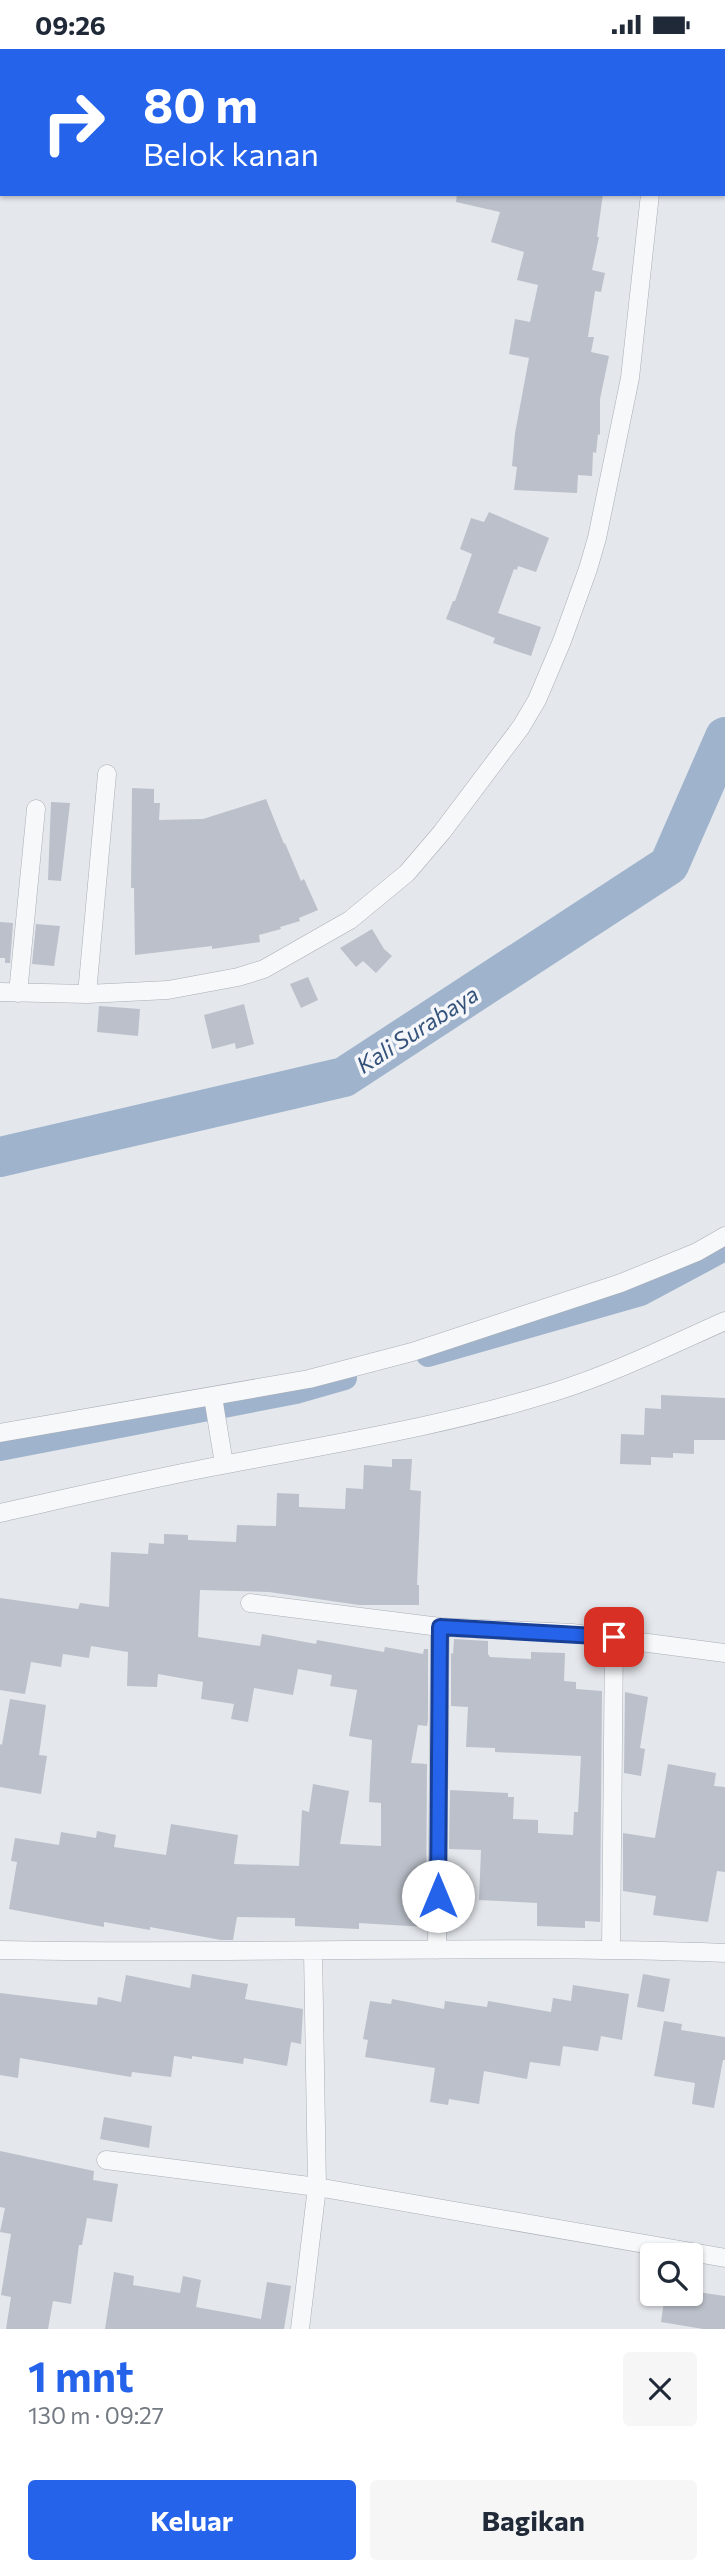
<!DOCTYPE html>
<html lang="id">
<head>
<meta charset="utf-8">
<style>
	body { margin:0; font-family:Commissioner,sans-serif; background:#f6f6f7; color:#1f2937; height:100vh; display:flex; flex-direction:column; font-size:26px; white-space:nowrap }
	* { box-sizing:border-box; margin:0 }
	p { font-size:23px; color:#747a83 }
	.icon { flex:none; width:38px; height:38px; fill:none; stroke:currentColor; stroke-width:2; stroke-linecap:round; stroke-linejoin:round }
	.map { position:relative; height:2280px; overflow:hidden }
	.side { display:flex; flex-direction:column; background:#fff; flex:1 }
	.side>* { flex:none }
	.guide { position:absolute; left:0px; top:0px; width:726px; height:147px; box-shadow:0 2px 5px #0004; background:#2563eb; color:#fff; overflow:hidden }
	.buttons { position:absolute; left:640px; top:2194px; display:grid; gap:14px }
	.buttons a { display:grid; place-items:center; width:63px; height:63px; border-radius:7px; background:#fff; box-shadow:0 2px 5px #0004; font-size:35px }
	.pin { position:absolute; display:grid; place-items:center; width:60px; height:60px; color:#fff; margin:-30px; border-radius:14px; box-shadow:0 4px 10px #0006 }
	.me { position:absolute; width:77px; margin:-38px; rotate:0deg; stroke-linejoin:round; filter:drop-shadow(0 0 5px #0008) }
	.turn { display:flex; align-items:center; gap:24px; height:147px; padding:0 28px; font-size:32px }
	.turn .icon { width:91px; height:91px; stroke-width:2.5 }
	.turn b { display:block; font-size:49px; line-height:60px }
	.round { display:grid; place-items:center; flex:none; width:74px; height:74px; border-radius:7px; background:#f6f6f7 }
	.summary { display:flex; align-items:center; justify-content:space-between; height:119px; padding:0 28px }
	h1 { font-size:42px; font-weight:700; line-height:52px; color:#2563eb }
	.cta { display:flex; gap:14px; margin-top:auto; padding:14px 28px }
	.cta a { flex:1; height:80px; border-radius:7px; background:#2563eb; color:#fff; font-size:28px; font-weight:700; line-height:80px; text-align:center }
	.cta a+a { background:#f6f6f7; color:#1f2937 }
	.status { display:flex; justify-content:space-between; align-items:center; height:49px; padding:0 35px; background:#fff; direction:ltr }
	.status svg { height:19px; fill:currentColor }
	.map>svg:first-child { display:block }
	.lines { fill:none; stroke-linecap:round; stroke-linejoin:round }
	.canal { stroke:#9fb4cc; stroke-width:24 }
	.river { stroke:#9fb4cc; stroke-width:40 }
	.building { fill:#bbc0ca }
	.minor-casing { stroke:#a9aeb7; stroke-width:19 }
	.minor { stroke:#f7f8fa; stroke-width:18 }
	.route-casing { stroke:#184099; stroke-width:18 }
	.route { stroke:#2563eb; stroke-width:12 }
	.labels { text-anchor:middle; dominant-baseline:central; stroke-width:7; stroke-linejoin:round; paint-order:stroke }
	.water-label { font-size:23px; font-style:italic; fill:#34527a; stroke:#f4f6f9 }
</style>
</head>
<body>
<div class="status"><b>09:26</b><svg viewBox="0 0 49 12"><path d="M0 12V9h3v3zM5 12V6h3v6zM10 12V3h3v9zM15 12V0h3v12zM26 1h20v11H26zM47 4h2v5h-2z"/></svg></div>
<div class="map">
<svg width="725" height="2280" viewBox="0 0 725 2280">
	<rect width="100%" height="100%" fill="#e4e7ec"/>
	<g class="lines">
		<path class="canal" d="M428,1306l213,-61 84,-45
			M0,1400l296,-57 49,-14"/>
		<path class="river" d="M0,1108l344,-80 325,-212 56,-128"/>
	</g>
	<path class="building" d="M457,145h146l-6,43h2l-7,33 13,3 -4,19 -6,-1 -7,46h6l-3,15 18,4 -9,43v36l-2,-1 -2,19 -3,-1 -1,24 -14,-1 -1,18 -63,-3 3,-23 -5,-1 3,-33 14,-75 -20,-4 6,-35 15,3 8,-37 -21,-5 7,-28 -33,-10 9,-30 -44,-10z
		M489,463l60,26 -13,34 -18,-6 -1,4 -3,-1 -16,44 43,14 -10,29 -38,-13 2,-5 -49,-19 7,-18h2l17,-47 -12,-5 11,-31 13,4z
		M132,739l22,1v14h6l-1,17 44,-1 63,-20 18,45 1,-1 16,38 3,-2 14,31 -19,8 1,3 -20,6 1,2 -22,6 1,7 -48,7v-3l-77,9 -1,-67h-3z
		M51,753l19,1 -9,78 -13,-1z
		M0,873l13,1 -3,40h-5v-5h-5z
		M36,875l24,2 -6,40 -22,-2z
		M372,880l12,20 8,7 -16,17 -13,-12 -7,6 -16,-19z
		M308,928l10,23 -17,8 -11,-24z
		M244,955l10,40 -18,5 -1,-6 -23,6 -8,-34z
		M99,957l41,3 -2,27 -41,-4z
		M661,1346l64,3v42h-31v14l-21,-1v5l-22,-1v8l-31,-1 1,-30 23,1 1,-27 16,1z
		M392,1410h20l-2,31 11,1 -4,94h2v20h-60l-90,-13 -69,-2 -2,47 62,9 2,-12 54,10 1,-4 67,12 1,-5 38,7 1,-5h4v71l-1,6 -9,-1 -7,38 16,1 -1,163 -67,-4v6l-64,-3v-8l-58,-1 -4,23h-12l-71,-13v3l-46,-8v5l-95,-18 8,-47 -6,-1 4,-23 44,7 2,-13 35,6 1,-7 19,4 -2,12 52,8 5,-31 67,11 -4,29 65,2 3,-56 7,2 4,-28 36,7 -9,53 41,2v-43l-12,-1 3,-62 -23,-4 8,-46 -27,-4 2,-11 -34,-6 -5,26 -39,-7 -6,34 -17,-3 3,-15 -33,-5 2,-17 -45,-8 -1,13 -30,-1 1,-34 -37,-6 -2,12 -26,-4 -2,13 -30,-5 -6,32 -25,-4v-92l78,11 2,-6 29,4 2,-55 37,2 1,-11 15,1v-10l24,1v5l48,2 1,-17 39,1 1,-33 22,1v13l46,2 1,-21 17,1 1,-24 28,2z
		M454,1590l34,2v13l2,3 41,2v-7l34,1 -1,28 12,1v7l26,2 -2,231 -15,-1v7l-48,-2v-23l-58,-3 2,-50 -32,-1 1,-59 58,3v4h6l-1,22 25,1v13l35,2 1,-23h4l3,-56 -86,-4v-4l-29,-1 2,-40 -17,-1v-53l2,1z
		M625,1643l23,5 -8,51 5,1 -4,27 -17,-3z
		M10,1650l36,6 -7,50 8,1 -6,38 -41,-7v-43l2,1z
		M668,1715l48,9 -2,13 11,1v85l-8,-1 -9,51 -55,-7 3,-19 -33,-5v-58l32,5z
		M192,1925l56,10 -3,15 58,10 -2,35 -10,-2 -4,24 -43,-8 -1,6 -51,-8v3l-18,-3 -3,21 -39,-5 -1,5 -111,-19 -2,20 -18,-3v-82l97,12 1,-8 23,5 5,-27 64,13z
		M643,1925l27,5 -6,33 -27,-5z
		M573,1936l56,9 -7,46 -21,-4 -3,15 -35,-5 -3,20 -30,-4 -3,17 -43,-8 -5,33 -30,-5 -1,6 -18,-3 5,-34 -70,-11 3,-17 -5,-1 7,-38 21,3 1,-5 52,10 1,-8 42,6 1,-6 63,11 2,-14 18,3z
		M664,1972l18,3 -1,6 44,7v23h-2l-9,48 -22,-4 3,-21 -41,-7z
		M104,2068l48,9 -3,22 -49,-9z
		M0,2102l94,20 -1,9 25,4 -6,38 -25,-4 -5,27h-3l-8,59 -18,-3 -5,28h-42l5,-32 -10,-2 10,-61 -11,-2 5,-24 -5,-1z
		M114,2223l20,4 -1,9 47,8 3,-17 18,4 -5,27 65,12 6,-37 24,4 -7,43h-179z
		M691,2242l34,5v33h-22l-42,-7 4,-28h26z"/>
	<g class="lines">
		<g class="minor-casing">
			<path id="minor" d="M665,2v-2
				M0,943l87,2 81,-4 70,-13 26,-8 86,-49 57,-47 35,-41 79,-105 16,-27 25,-59 26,-72 9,-31 33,-160 20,-184
				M18,944l18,-184
				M87,945l20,-220
				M213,1348l11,67
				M0,1384l309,-54 103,-27 209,-69 76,-31 28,-16
				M0,1464c76,-17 152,-35 228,-49 109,-21 220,-39 326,-72 58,-18 115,-46 171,-71
				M250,1554l190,24 132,6 153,20
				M0,1901c242,5 483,-6 725,3
				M437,1901l3,-323
				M611,1901l3,-312
				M106,2111l211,27 408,71
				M300,2280l17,-142 -4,-236"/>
		</g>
		<use href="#minor" class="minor"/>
	</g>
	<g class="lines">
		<g class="route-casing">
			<path id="route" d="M438,1847l2,-269 174,10"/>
		</g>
		<use href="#route" class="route"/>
	</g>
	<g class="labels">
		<g class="water-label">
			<text transform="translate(417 980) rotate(-33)">Kali Surabaya</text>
		</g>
	</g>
</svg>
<div class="buttons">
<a><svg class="icon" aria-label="search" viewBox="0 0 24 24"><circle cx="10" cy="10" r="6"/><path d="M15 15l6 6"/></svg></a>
</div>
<div class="pin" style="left:614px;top:1588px;background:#d93025"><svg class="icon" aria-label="arrive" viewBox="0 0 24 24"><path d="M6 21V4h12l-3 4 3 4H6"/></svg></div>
<svg class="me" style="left:438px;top:1847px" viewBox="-20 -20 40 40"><circle r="19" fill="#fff"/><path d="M0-13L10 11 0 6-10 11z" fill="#2563eb"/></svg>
<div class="guide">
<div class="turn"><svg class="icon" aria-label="right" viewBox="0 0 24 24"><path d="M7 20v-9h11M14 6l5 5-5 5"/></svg><div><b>80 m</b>Belok kanan</div></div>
</div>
</div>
<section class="side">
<div class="summary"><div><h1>1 mnt</h1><p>130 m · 09:27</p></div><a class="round"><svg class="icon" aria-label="close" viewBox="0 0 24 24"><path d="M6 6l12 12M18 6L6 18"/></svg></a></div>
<div class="cta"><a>Keluar</a><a>Bagikan</a></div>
</section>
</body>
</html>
